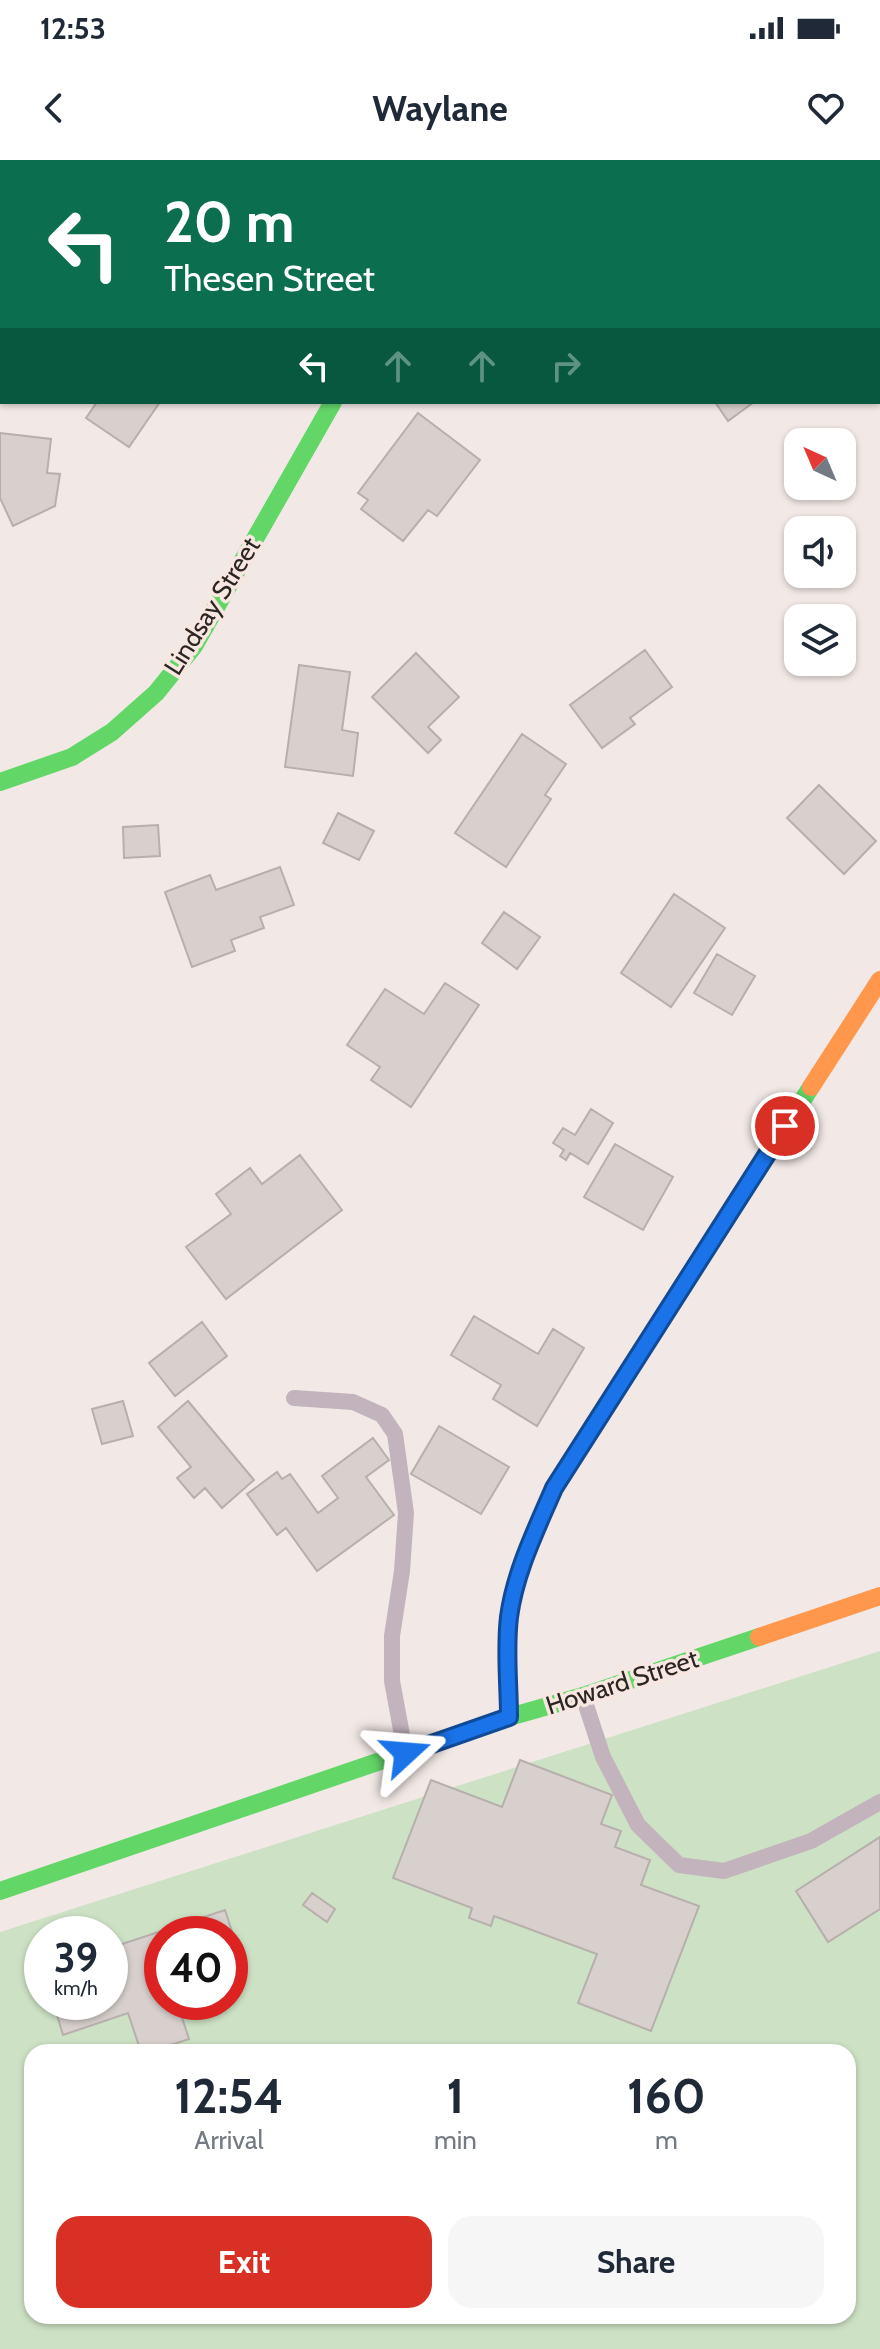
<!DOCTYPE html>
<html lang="en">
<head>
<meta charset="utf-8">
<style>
	body { margin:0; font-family:Cabin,sans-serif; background:#f6f6f7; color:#1f2937; height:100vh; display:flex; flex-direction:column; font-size:30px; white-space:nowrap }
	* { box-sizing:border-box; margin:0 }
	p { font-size:26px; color:#747a83 }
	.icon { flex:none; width:44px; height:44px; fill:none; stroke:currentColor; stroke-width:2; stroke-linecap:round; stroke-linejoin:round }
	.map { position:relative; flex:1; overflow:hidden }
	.panel { position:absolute; left:24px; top:1884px; width:832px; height:280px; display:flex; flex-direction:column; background:#fff; border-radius:24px; box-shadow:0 2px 6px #0004 }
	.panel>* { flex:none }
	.banner { position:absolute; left:0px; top:0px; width:880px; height:244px; box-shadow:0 2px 6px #0004; background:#0b6e4f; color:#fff; overflow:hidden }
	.needle { width:52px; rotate:316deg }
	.tools { position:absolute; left:784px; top:268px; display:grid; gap:16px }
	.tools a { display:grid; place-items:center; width:72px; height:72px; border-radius:16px; background:#fff; box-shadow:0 2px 6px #0004; font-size:40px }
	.speed { position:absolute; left:24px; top:1756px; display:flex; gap:16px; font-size:40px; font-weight:700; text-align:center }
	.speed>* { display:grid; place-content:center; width:104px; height:104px; border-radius:50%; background:#fff; box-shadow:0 2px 6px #0004; line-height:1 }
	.speed small { font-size:20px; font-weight:400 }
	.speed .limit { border:12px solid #d22; background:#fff; color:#111 }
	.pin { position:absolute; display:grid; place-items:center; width:68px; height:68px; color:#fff; margin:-34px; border:4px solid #fff; border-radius:50%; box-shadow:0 2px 8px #0007 }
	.me { position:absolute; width:88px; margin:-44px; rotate:71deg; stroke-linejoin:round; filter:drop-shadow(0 0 6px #0008) }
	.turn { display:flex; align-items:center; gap:28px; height:168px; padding:0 32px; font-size:36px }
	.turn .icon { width:104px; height:104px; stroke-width:2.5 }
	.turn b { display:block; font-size:56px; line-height:68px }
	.lanes { display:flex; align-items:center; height:76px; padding:0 32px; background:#0003; justify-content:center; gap:40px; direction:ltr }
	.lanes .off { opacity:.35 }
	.eta { display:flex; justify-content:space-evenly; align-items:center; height:136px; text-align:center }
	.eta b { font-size:48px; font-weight:800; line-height:56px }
	.cta { display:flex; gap:16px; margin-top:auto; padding:16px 32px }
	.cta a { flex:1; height:92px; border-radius:24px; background:#d93025; color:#fff; font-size:32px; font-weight:800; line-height:92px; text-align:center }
	.cta a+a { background:#f6f6f7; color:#1f2937 }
	.status { display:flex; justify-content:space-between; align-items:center; height:56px; padding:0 40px; background:#fff; direction:ltr }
	.status svg { height:22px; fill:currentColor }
	header { display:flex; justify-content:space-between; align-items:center; height:104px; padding:0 32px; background:#fff; font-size:36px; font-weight:800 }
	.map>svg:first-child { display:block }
	.green { fill:#cde2c4; fill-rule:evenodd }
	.building { fill:#d7d0cd; stroke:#b6afac; stroke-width:2 }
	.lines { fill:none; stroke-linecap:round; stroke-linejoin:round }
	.lane { stroke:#c2b3bc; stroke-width:16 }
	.street { stroke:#c2b3bc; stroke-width:34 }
	.fast { stroke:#63d668; stroke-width:18 }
	.slow { stroke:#ff974d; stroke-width:18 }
	.route-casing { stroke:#114b97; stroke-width:20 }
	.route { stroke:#1a73e8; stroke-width:14 }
	.labels { text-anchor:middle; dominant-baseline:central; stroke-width:7; stroke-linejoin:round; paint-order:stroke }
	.street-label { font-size:26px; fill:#2c2623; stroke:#f8e7e0 }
</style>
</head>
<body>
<div class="status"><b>12:53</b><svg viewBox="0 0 49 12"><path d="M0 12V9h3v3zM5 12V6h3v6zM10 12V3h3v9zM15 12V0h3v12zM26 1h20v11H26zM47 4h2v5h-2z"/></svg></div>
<header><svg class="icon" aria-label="back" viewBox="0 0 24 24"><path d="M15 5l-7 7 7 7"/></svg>Waylane<svg class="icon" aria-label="heart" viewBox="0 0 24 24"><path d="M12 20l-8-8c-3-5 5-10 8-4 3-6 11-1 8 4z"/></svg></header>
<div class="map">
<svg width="880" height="2189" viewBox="0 0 880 2189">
	<rect width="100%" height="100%" fill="#f2e9e6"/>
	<path class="green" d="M880,1491v698h-880v-417zM42,1774h68v68h-68zM162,1774h68v68h-68zM32,1892h816v264h-816z"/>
	<path class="building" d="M334,0h29l3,2h-34z
		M97,242h63l-31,45 -43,-29z
		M715,242h39l-26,19z
		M418,253l62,47 -43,56 -9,-6 -25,31 -42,-32 7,-9 -10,-7z
		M0,273l51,6 -4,34 13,1 -5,32 -42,20 -13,-28z
		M645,490l27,37 -42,31 5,6 -33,24 -32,-43z
		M416,493l43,44 -31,30 13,13 -13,13 -56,-56z
		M299,505l51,7 -8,58 16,3 -5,43 -68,-9z
		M522,574l44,30 -21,31 6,4 -45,68 -51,-34z
		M819,625l57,56 -32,33 -57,-56z
		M338,653l36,18 -15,29 -36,-17z
		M158,665l2,31 -36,2 -1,-31z
		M280,707l14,38 -34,12 4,11 -33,12 4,11 -43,16 -27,-75 45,-17 6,15z
		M674,734l51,34 -54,79 -50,-34z
		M504,752l36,25 -23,32 -35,-26z
		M717,794l38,22 -23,39 -38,-22z
		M445,823l34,22 -68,102 -40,-27 9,-13 -33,-22 38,-56 39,25z
		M591,949l22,14 -25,41 -18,-11 -4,7 -6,-4 4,-6 -11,-7 10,-15 12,7z
		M615,984l58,33 -30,53 -59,-33z
		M300,995l42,55 -116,89 -40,-52 45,-33 -15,-20 34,-26 12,16z
		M474,1156l64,38 15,-25 31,19 -47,78 -44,-27 8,-14 -50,-30z
		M202,1162l25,34 -52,40 -26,-33z
		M123,1241l10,35 -31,8 -10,-35z
		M188,1241l66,79 -32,28 -17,-20 -11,10 -17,-20 14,-11 -33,-40z
		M439,1266l70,41 -28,47 -70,-40z
		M373,1278l16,22 -23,17 28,38 -77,56 -31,-43 -9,7 -30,-41 30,-22 5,7 8,-5 28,39 20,-15 -16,-22z
		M520,1600l92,35 -11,29 20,7 -6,16 35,13 -9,25 58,21 -48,125 -73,-28 19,-49 -103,-38 -3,10 -22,-8 3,-10 -79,-30 38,-98 71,27z
		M880,1677v72l-52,33 -32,-51z
		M312,1733l23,16 -8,13 -24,-17z
		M225,1750l19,58 -14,4v-38h-68v68h15l12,37 -40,13h-8l-13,-39 -65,22 -10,-33h57v-54z"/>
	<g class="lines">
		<path class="lane" d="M294,1238l59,4 29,13 13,19 11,79 -4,58 -10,65v45l13,70
			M583,1536l20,61 35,68 41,40 45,6 87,-30 69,-39"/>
		<path class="street" d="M801,2l5,-2"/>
		<path class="fast" d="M0,622l72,-25 40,-25 44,-39 38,-47 139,-244
			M509,1557c0,-33 -4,-67 0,-100 6,-45 28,-87 45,-129l257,-401
			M0,1731l509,-174 74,-21 176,-59"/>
		<path class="slow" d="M811,927l69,-107
			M759,1477l121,-41"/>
	</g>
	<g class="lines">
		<g class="route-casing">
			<path id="route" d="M406,1593l103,-36c0,-32 -4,-67 0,-100 6,-45 27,-87 45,-129l231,-362"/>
		</g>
		<use href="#route" class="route"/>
	</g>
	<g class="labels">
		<g class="street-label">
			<text transform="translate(212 446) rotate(-58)">Lindsay Street</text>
			<text transform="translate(622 1522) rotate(-18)">Howard Street</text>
		</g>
	</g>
</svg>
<div class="tools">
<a><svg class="needle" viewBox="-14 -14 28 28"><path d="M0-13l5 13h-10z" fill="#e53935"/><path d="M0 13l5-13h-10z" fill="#747a83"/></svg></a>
<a><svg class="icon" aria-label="sound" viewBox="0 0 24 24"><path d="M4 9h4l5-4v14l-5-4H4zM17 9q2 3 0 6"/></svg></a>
<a><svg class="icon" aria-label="layers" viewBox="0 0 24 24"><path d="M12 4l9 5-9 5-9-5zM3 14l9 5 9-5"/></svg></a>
</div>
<div class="speed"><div>39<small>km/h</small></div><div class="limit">40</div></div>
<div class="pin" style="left:785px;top:966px;background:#d93025"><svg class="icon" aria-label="arrive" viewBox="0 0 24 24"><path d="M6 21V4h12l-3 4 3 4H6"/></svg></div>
<svg class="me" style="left:406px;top:1593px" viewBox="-20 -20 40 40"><path d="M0-17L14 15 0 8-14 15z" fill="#1a73e8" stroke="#fff" stroke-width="4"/></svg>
<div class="banner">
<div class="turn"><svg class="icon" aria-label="left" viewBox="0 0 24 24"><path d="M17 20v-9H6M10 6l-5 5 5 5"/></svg><div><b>20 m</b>Thesen Street</div></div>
<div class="lanes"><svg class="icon" aria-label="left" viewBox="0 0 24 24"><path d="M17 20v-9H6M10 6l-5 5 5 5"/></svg><svg class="icon off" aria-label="ahead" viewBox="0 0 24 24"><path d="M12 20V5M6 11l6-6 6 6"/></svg><svg class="icon off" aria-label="ahead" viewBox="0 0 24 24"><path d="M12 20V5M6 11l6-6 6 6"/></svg><svg class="icon off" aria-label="right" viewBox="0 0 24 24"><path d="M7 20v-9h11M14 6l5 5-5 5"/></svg></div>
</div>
<section class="panel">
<div class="eta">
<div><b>12:54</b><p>Arrival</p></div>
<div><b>1</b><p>min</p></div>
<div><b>160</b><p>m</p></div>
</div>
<div class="cta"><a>Exit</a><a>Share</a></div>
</section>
</div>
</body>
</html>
